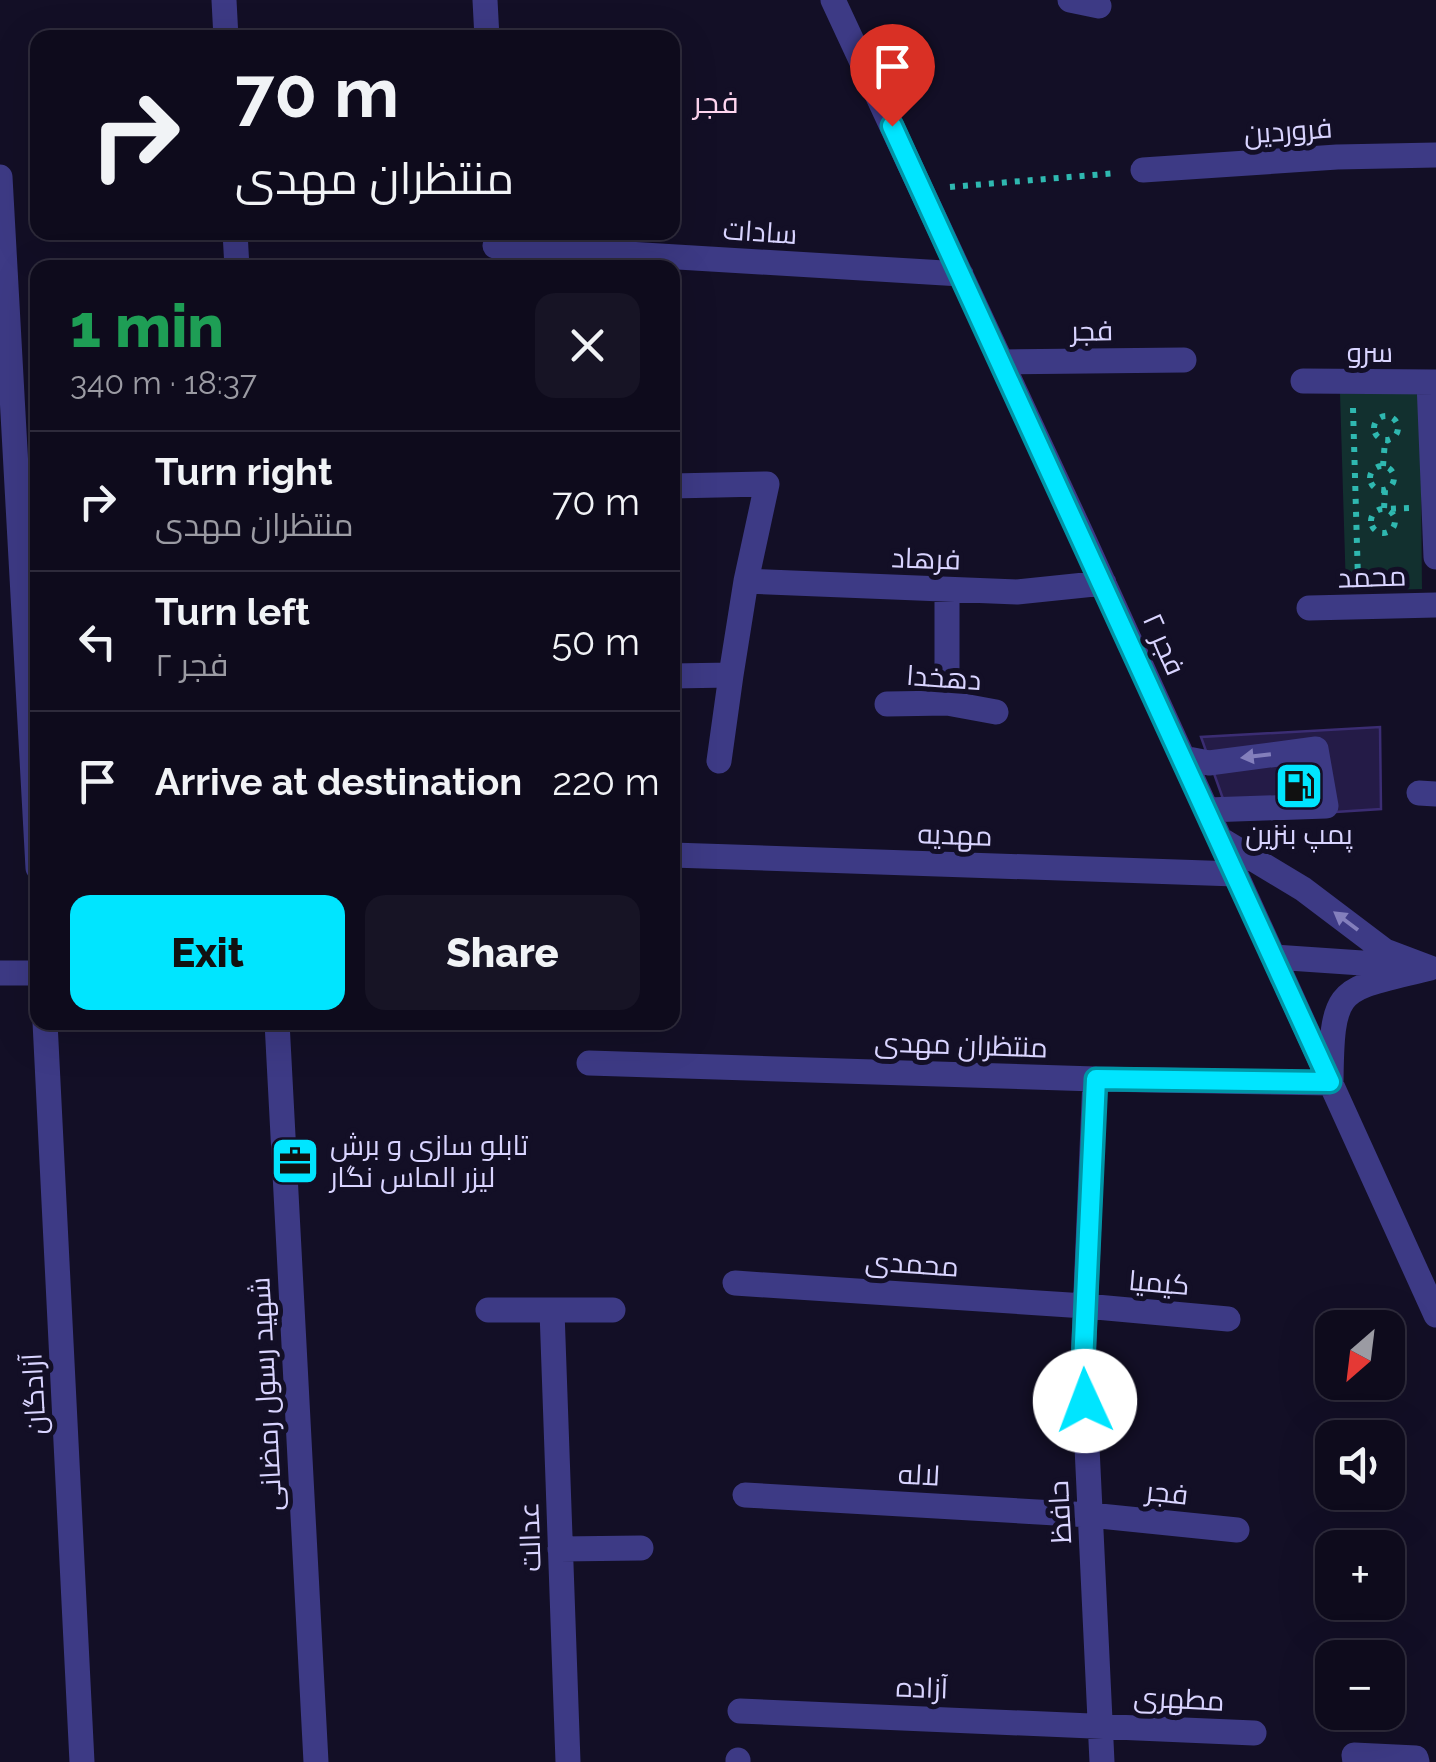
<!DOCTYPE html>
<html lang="en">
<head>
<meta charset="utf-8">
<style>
	body { margin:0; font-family:Raleway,Cairo,sans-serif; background:#171425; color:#f1f3f6; height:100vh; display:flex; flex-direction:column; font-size:38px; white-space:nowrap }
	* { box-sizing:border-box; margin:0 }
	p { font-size:32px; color:#9b9ba3 }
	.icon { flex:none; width:55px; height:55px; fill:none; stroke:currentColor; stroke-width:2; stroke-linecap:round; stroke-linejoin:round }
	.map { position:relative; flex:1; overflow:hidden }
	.details { position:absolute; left:30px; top:260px; width:650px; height:770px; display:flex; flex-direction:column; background:#0e0b1c; border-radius:20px; box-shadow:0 10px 40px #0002,0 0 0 2px #2e2b3b }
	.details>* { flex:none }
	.banner { position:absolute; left:30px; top:30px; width:650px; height:210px; border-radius:20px; box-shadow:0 10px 40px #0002,0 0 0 2px #2e2b3b; background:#0e0b1c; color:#f1f3f6; overflow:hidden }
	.needle { width:65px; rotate:208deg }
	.fabs { position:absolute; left:1315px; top:1310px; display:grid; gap:20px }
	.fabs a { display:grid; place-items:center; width:90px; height:90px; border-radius:20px; background:#0e0b1c; box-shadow:0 10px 40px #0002,0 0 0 2px #2e2b3b; font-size:50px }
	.pin { position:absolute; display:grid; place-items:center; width:85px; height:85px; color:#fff; margin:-102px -42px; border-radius:50% 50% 50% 0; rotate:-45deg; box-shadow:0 0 10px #0007 }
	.pin .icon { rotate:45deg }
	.me { position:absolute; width:110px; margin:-55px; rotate:358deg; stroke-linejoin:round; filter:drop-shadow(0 0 8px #0008) }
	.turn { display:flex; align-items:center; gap:35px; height:210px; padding:0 40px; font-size:45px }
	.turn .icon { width:130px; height:130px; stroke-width:2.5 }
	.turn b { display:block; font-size:70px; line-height:85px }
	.round { display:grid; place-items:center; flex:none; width:105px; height:105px; border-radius:20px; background:#171425 }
	.summary { display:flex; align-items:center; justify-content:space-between; height:170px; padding:0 40px }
	h1 { font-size:60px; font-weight:800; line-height:75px; color:#1e9e55 }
	.primary-button { display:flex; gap:20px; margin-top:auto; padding:20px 40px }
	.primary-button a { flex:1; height:115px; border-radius:20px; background:#00e5ff; color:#111; font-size:40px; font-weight:800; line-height:115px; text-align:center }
	.primary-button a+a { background:#171425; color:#f1f3f6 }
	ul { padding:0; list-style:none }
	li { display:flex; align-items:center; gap:30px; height:140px; padding:0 40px; border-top:2px solid #2e2b3b }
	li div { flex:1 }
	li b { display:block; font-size:38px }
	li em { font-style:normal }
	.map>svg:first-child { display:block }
	.green { fill:#12302f }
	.building { fill:#241b47; stroke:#3b2d73; stroke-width:2.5 }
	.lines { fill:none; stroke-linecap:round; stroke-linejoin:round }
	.path { stroke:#2fb8b0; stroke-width:6; stroke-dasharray:5 8; stroke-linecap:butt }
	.minor { stroke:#3d3a85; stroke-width:25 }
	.oneway { fill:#837fbc }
	.route-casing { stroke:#0095a6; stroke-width:25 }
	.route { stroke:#00e5ff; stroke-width:18 }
	.labels { text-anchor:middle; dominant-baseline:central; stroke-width:10; stroke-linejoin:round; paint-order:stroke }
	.street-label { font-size:28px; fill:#d9d4ff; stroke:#130f26 }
	.poi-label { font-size:28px; fill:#d9d4ff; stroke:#130f26 }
	.neighbourhood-label { font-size:30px; fill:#ffd6f0; stroke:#130f26 }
</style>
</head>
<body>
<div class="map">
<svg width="1436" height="1762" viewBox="0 0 1436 1762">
	<rect width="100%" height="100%" fill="#130f26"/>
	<path class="green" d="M1340,393l80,1 2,195 -76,2z"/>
	<path class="building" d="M1380,727l1,82 -108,7 -46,-6 -26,-73z"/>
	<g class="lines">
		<path class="path" d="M950,187l167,-14
			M1353,408l5,172
			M1374 428a12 12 0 1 1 24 0a12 12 0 1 1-24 0Z
			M1370 478a12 12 0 1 1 24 0a12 12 0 1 1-24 0Z
			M1383,466l2,-25 4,-1
			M1385,490l-1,19 25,-1
			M1371 521a12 12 0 1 1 24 0a12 12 0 1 1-24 0Z"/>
		<path class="minor" d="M224,0l2,38
			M485,0l2,38
			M833,0l248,533 355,782
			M1070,0l29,6
			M1143,170l194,-13 99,-2
			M0,177l38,691
			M235,232l2,36
			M495,246l466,28
			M1001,362l183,-2
			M1303,381l133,1
			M1429,382l7,175
			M672,486l95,-2 -21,97 -15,94 -59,1
			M746,581l271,11 87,-9
			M1309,608l127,-3
			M947,703v-113
			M887,704l60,-1 49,9
			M1183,758l26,5 107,-14 10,57 -119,4
			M719,761l12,-86
			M1419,793l17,1
			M1220,839l83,50 82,62 45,17
			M672,855l564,19
			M1274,957l132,9
			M0,973h38
			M45,1022l37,740
			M277,1022l39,740
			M589,1063l506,16 236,4c1,-100 7,-92 99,-115
			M1095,1079l-12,284 19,399
			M735,1283l350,23 143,13
			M488,1310h125
			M552,1311l16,451
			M745,1495l345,20 147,15
			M560,1549l81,-1
			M740,1711l514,22
			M738,1760v2
			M1355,1762l-1,-7 62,3 1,4"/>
	</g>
	<defs><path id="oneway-solid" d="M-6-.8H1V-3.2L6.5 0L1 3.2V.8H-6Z" transform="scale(2.5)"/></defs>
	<g class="oneway">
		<use href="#oneway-solid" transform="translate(1256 756) rotate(173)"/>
		<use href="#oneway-solid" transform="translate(1346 921) rotate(-143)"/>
	</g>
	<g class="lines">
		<g class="route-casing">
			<path id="route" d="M892,126l438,956 -234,-3 -13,285 2,37"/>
		</g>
		<use href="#route" class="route"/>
	</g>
	<defs>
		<g id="fuel-square" transform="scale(2.5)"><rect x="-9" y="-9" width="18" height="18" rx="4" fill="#00e5ff" stroke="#130f26"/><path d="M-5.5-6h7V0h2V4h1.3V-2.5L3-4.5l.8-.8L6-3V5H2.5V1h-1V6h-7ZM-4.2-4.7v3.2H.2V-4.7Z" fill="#111"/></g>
		<g id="office-square" transform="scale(2.5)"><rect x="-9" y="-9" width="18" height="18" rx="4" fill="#00e5ff" stroke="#130f26"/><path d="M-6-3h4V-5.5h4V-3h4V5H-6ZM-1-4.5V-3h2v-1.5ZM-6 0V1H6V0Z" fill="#111"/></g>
	</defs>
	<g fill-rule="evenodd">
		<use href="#fuel-square" x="1299" y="786"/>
		<use href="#office-square" x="295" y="1161"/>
	</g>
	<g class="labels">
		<g class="street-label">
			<text transform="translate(1288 131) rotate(-4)">فروردین</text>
			<text transform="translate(760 232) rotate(4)">سادات</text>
			<text transform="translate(1092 331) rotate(-1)">فجر</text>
			<text x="1370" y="352">سرو</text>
			<text transform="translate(926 559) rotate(2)">فرهاد</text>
			<text transform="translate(1372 577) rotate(-2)">محمد</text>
			<text transform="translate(1164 644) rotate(66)">فجر ۲</text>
			<text transform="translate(944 678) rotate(4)">دهخدا</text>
			<text transform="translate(955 835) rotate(2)">مهدیه</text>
			<text transform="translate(961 1045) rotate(2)">منتظران مهدی</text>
			<text transform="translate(912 1264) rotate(4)">محمدی</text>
			<text transform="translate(1159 1283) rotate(5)">کیمیا</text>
			<text transform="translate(34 1394) rotate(-93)">آزادگان</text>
			<text transform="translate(266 1394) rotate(-93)">شهید رسول رمضانی</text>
			<text transform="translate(919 1475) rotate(3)">لاله</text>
			<text transform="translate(1167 1493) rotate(6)">فجر</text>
			<text transform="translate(1060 1512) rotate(-93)">حافظ</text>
			<text transform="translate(530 1537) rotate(-92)">عدالت</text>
			<text transform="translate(922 1688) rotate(2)">آزاده</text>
			<text transform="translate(1179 1699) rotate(3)">مطهری</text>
		</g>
		<g class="poi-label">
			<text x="1299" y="834">پمپ بنزین</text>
			<text x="330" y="1145" text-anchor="start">تابلو سازی و برش<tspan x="330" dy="32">لیزر الماس نگار</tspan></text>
		</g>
		<g class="neighbourhood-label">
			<text x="716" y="102">فجر</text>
		</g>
	</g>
</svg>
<div class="fabs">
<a><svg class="needle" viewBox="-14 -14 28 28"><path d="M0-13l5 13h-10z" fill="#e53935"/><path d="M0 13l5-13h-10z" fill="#9b9ba3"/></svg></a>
<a><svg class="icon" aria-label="sound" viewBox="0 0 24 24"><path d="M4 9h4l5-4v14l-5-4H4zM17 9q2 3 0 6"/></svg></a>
<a>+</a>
<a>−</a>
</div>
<div class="pin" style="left:892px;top:126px;background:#d93025"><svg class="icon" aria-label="arrive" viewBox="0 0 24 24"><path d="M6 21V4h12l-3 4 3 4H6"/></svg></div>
<svg class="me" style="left:1085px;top:1401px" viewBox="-20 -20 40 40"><circle r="19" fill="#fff"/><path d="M0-13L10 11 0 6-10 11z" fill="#00e5ff"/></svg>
<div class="banner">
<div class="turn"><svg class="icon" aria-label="right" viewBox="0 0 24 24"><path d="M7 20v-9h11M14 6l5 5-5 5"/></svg><div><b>70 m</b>منتظران مهدی</div></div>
</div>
<section class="details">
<div class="summary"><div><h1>1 min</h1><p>340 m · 18:37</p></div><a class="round"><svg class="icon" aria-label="close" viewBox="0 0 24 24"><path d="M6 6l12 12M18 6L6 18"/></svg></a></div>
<ul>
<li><svg class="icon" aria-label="right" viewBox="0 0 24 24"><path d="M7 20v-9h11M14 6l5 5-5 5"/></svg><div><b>Turn right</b><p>منتظران مهدی</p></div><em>70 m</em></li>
<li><svg class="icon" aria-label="left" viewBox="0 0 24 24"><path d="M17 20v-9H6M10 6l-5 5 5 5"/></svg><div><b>Turn left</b><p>فجر ۲</p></div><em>50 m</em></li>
<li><svg class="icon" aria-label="arrive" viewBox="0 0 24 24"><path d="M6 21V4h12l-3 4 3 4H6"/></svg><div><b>Arrive at destination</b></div><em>220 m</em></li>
</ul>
<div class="primary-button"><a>Exit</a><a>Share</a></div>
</section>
</div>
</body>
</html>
